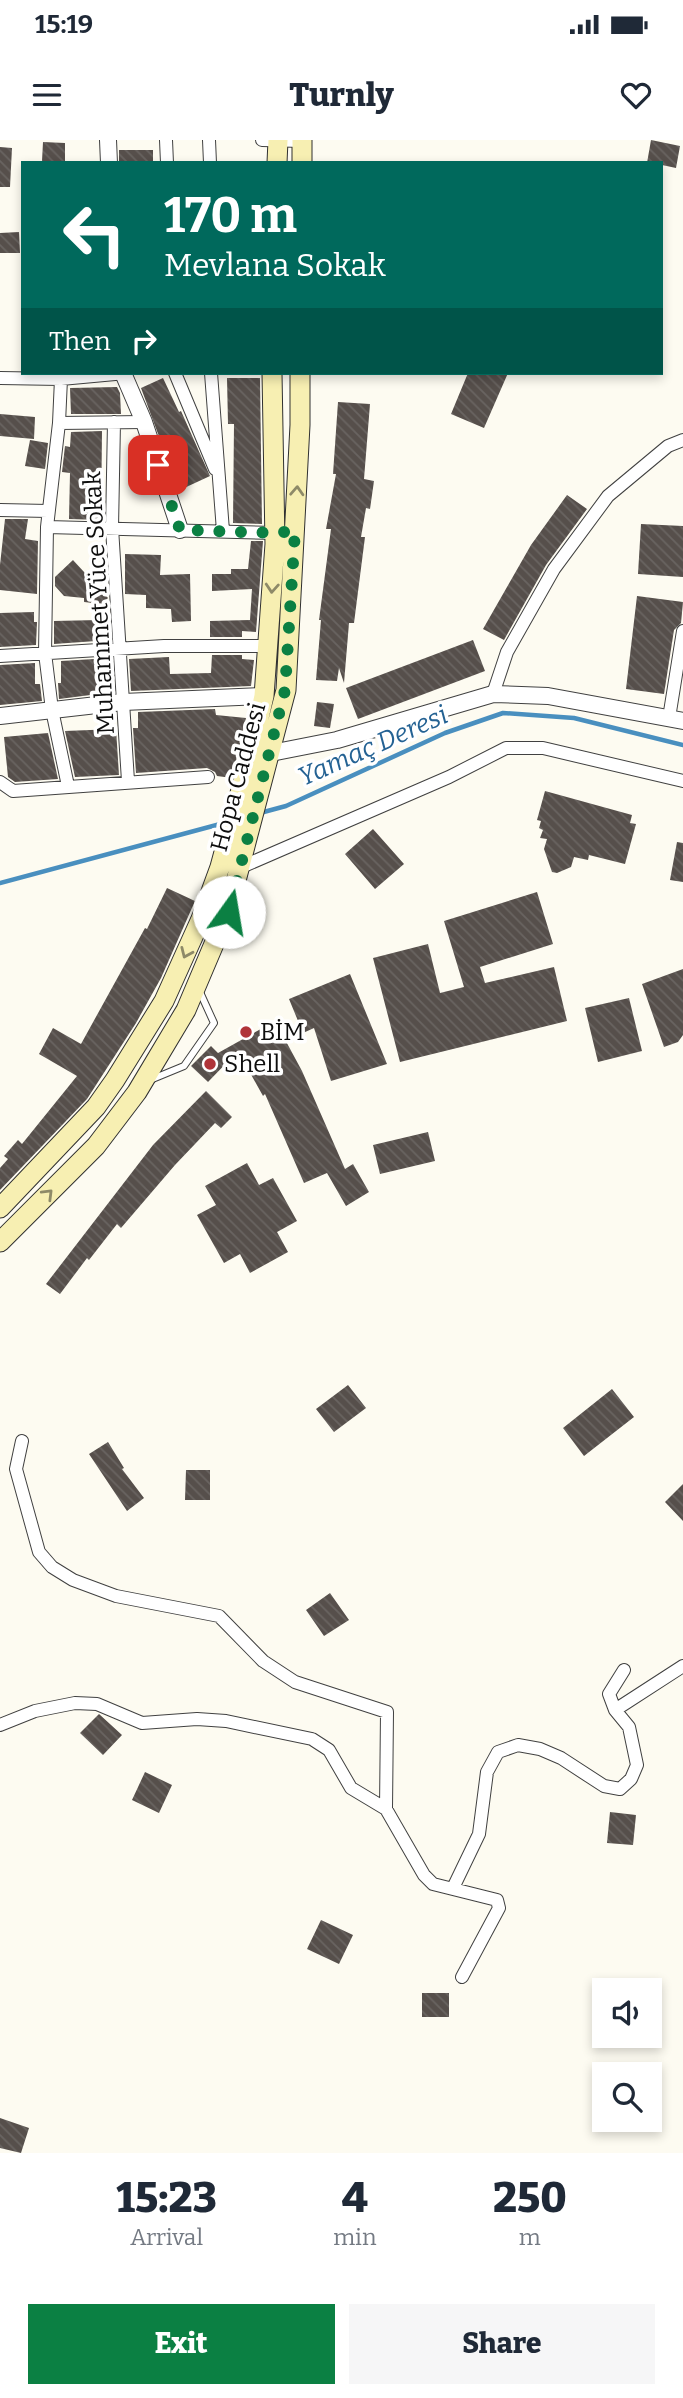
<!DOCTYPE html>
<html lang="en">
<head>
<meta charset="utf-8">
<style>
	body { margin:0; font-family:Bitter,serif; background:#f6f6f7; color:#1f2937; height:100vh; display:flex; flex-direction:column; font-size:26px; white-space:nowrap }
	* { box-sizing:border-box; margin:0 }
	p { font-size:23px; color:#747a83 }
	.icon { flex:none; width:38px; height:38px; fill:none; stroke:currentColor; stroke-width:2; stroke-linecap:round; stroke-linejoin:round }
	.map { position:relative; height:2013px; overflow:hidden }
	.details { display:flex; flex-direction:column; background:#fff; flex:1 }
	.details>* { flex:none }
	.banner { position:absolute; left:21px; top:21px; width:642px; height:214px; border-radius:0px; box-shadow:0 4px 10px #0003; background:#00695c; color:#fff; overflow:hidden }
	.controls { position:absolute; left:592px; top:1838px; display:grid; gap:14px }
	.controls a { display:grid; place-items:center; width:70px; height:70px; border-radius:0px; background:#fff; box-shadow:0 4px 10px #0003; font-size:35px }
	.pin { position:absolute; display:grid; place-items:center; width:60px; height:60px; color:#fff; margin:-30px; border-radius:14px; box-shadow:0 4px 10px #0006 }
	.me { position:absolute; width:77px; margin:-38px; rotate:13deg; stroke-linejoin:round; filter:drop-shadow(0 0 5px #0008) }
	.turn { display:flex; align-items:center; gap:24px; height:147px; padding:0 28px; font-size:32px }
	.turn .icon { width:91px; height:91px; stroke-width:2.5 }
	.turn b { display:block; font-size:49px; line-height:60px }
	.then { display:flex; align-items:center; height:66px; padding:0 28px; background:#0003; gap:14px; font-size:26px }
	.eta { display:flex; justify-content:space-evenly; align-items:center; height:119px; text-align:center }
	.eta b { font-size:42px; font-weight:800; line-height:49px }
	.primary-button { display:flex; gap:14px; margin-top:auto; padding:14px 28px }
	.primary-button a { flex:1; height:80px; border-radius:0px; background:#0b8043; color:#fff; font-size:28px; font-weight:800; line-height:80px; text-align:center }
	.primary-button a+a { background:#f6f6f7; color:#1f2937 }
	.status { display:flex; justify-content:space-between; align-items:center; height:49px; padding:0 35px; background:#fff; direction:ltr }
	.status svg { height:19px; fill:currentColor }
	header { display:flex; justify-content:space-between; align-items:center; height:91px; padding:0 28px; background:#fff; font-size:32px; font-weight:800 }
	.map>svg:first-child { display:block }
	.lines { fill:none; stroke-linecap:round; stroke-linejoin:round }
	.stream { stroke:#498fbf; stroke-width:4.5 }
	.building { fill:url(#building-back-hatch) }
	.service-casing { stroke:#414141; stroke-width:8 }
	.minor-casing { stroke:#414141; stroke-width:14 }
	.tertiary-casing { stroke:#414141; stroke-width:18 }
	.secondary-casing { stroke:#303030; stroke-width:21 }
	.service { stroke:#fff; stroke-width:6 }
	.minor { stroke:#fff; stroke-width:12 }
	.tertiary { stroke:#fff; stroke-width:16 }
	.secondary { stroke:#f7efb2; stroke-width:19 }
	.oneway { stroke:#8e8a68 }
	.route { stroke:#0b8043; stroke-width:12; stroke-dasharray:0 21.6 }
	.poi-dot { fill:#b03439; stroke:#fff; stroke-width:2.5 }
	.labels { text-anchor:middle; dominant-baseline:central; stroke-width:7; stroke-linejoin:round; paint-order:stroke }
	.street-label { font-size:24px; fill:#0e0e0e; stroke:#fff }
	.poi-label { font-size:24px; fill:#0e0e0e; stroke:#fff; text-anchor:start }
	.water-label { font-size:26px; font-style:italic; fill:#246293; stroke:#fff }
</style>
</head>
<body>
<div class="status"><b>15:19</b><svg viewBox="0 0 49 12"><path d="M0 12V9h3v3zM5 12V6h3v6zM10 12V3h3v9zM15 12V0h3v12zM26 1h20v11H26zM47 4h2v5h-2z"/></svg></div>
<header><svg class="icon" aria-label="menu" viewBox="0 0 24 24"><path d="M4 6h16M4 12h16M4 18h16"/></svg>Turnly<svg class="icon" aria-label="heart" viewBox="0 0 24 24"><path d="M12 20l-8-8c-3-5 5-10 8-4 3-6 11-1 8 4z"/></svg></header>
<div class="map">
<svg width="683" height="2013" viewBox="0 0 683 2013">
	<defs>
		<pattern id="building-back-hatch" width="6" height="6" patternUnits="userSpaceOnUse" patternTransform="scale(1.75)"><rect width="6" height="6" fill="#564f4b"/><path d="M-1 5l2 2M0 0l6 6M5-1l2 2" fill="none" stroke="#696461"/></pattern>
	</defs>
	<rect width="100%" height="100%" fill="#fdfbf1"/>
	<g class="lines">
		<path class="stream" d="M260,673l26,-7 159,-73 58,-20 71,5 109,27
			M0,743l224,-60"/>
	</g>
	<path class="building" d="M651,0l29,6 -4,22 -14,-3v-2h-15z
		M43,2l22,1v18h-23z
		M0,7l12,1 -2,39h-10z
		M119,10h34v13h-34z
		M19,92l1,21h-20v-20z
		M468,233h40l-24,55 -33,-14z
		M163,238l16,34 2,-1 29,65 -28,13 -15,-31 -26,-70z
		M227,238h33l2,146 -29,-1 1,-99h-6z
		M117,247l3,6 1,21h-50l-1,-26z
		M338,262l32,2 -6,75 10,2 -4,28 -4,-1 -5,29h4l-11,86h-5l-5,60 -5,-15 -2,13 -21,-1 5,-60h-2l12,-91h-5l10,-55h-3z
		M0,274l35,3 -1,22 -34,-3z
		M102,291l-1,89 -32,-1 1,-46 -8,-1 3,-26 5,1 1,-15z
		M30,300l18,3 -3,26 -20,-3z
		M567,355l20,14 -41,56 -42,75 -21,-11 48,-84z
		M5,379h23l-3,20 13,2 -1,53 -37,-4v-25z
		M641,384l42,2v51l-45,-3z
		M251,401h12l-7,91 -14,-1v6h-32v-16l40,-1 2,-31 -40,2v-17h19v-5h17z
		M125,414l36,1 -1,20 30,-1 1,47 -19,1 -1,-13 -25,-1v-13l-21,-1z
		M73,420l35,38 -6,6 -18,-2v-4l-20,-2 -9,-10v-9z
		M637,456l46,6 -2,21 -7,7 -10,64 -38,-5z
		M34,472v10h3l-1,23 -36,2v-34z
		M99,480h10l1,20 -56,4v-23z
		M473,500l12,31 -127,48 -12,-31z
		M212,515h30v4l12,1 -3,26 -120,5 -2,-32 40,-2 1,17 41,-1z
		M111,518l3,34 -55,7 -1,-16h3v-22z
		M35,523v21h5l2,17 -42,4v-40z
		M317,562l17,2 -4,24 -16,-2z
		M215,569l1,6 30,3 -14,60 -15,-2 -2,-4 -8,-4 -71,5 -3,-45h5v-16z
		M116,589l3,46 -44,2 -10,-46z
		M48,593l10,46 -43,3 -7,-5 -4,-40z
		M545,651l87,24 -2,8 6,1 -11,40 -36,-9 -1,5 -14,-3 -3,10 -14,6 -5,-1 -8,-23 3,-10 -7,-1 3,-8 -4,-2 2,-7 -4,-1z
		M373,689l31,35 -29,25 -30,-35z
		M677,702l6,1v39l-13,-2z
		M167,748l28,13 -34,77 -25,45 -49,76 -87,91v-22l8,-9 -4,-3 14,-16 4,4 55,-68 -38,-22 14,-26 28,16 64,-116 2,1z
		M537,752l16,52 -73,23 5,16 69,-16 13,54 -167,41 -27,-104 55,-14 12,49 24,-6 -20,-66z
		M683,829v66l-5,7 -14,5 -22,-63z
		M350,834l37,90 -56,17 -17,-53 -11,5 -14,-34z
		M629,858l13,53 -44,11 -13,-54z
		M275,881l27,50 43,98 8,-5 16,28 -23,14 -19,-33 -23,10 -39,-89 -2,2 -25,-45 -30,31 -17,-16 20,-20 7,7z
		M206,951l26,26 -11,11 -6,-5 -40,42 -54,63 -4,-4 -28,36 -2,-2 -27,36 -14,-10 107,-139z
		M428,992l7,29 -55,13 -7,-29z
		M247,1023l12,22 14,-7 24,43 -20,11 11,20 -38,21 -10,-19 -16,9 -27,-48 19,-10 -11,-19z
		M348,1245l18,23 -32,24 -18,-23z
		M612,1249l22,28 -50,39 -21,-28z
		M108,1302l16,26 -2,1 22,29 -17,13 -38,-57z
		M186,1330h24v30h-25z
		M683,1344v37l-18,-19z
		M330,1453l19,27 -25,16 -18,-26z
		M99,1574l23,21 -19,20 -23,-22z
		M145,1632l27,13 -13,28 -27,-13z
		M610,1672l26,3 -3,30 -26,-2z
		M321,1780l32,15 -14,29 -32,-15z
		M422,1853h27v24h-27z
		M0,1978l29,10 -8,25 -21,-5z"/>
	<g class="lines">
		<g class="service-casing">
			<path id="service" d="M150,940l34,-14 30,-43 -15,-33"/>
		</g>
		<g class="minor-casing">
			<path id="minor" d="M166,0l1,23
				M209,0l1,23
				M262,0l40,1
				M175,233l40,96
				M211,233l12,158
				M0,238l61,1 65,-6
				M61,239l-2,44 -12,104 -2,126 7,57 16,76
				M114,282l-2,106 16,253
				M59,283l85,-1
				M0,370l48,1
				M47,387l228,6 20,-1
				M0,516l164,-10h104
				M493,554l14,-42 47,-83 54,-73 60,-50 15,-6
				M669,578l14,-87
				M0,642l13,9 195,-14
				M239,728l210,-91 57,-29h37l140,33
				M22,1301l-6,28 23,83 13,15 21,13 43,16 103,20 44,45 32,21 92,30 -1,97
				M615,1570l68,-44
				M0,1585l35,-14 40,-8 22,1 45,19 55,-4 29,2 86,18 17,11 22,38 35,21 38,66 9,9 64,16 2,8 -37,69
				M453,1748l26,-54 8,-62 11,-20 20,-7 22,4 21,9 43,28 16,3 11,-10 6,-14 -8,-38 -14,-17 -6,-16 15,-24"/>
		</g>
		<g class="tertiary-casing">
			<path id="tertiary" d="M108,0l1,23
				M123,233l21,49 36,108
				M0,576l123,-14 141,-6
				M271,613l66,-13 156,-46 55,2 135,25"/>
		</g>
		<g class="secondary-casing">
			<path id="secondary" d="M277,23l1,-23
				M302,23v-23
				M0,1068l96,-101 19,-27 49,-79 37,-82 19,-52 32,-118 12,-53 11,-152 -3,-171
				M0,1102l96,-96 41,-54 49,-82 42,-99 58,-221 14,-265v-52"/>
		</g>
		<use href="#service" class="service"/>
		<use href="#minor" class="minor"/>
		<use href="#tertiary" class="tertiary"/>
		<use href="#secondary" class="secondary"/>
	</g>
	<defs><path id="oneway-chevron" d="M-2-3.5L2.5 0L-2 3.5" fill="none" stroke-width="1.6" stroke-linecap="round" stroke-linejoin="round" transform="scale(1.75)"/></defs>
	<g class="oneway">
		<use href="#oneway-chevron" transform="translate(297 351) rotate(-87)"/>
		<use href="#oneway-chevron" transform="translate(272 448) rotate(94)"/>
		<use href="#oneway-chevron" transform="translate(186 813) rotate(114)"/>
		<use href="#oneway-chevron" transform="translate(48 1054) rotate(-45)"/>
	</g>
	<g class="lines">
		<path class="route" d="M158,325l22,65 95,3 20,-2 -10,159 -56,222"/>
	</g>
	<g class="poi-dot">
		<circle cx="246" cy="892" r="7"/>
		<circle cx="210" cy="924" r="7"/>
	</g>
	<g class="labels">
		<g class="street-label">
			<text transform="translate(99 463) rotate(-93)">Muhammet Yüce Sokak</text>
			<text transform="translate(238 637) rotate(-75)">Hopa Caddesi</text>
		</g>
		<g class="poi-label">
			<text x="260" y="892">BİM</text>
			<text x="224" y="924">Shell</text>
		</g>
		<g class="water-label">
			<text transform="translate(373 606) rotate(-24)">Yamaç Deresi</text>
		</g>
	</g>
</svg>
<div class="controls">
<a><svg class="icon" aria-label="sound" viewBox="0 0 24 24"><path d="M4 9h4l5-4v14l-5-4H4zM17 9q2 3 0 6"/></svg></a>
<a><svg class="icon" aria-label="search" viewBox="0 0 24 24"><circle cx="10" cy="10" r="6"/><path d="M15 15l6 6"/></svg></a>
</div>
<div class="pin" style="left:158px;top:325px;background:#d93025"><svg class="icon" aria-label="arrive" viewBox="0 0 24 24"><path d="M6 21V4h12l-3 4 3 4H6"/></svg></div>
<svg class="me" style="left:229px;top:772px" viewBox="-20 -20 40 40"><circle r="19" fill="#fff"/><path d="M0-13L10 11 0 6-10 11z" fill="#0b8043"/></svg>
<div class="banner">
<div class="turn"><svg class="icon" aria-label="left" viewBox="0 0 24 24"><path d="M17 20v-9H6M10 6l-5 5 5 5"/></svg><div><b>170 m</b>Mevlana Sokak</div></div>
<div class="then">Then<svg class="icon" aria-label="right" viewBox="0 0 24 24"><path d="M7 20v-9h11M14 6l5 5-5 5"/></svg></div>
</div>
</div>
<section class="details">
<div class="eta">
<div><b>15:23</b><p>Arrival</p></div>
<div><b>4</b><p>min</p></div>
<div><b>250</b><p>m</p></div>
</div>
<div class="primary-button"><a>Exit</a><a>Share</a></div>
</section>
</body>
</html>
